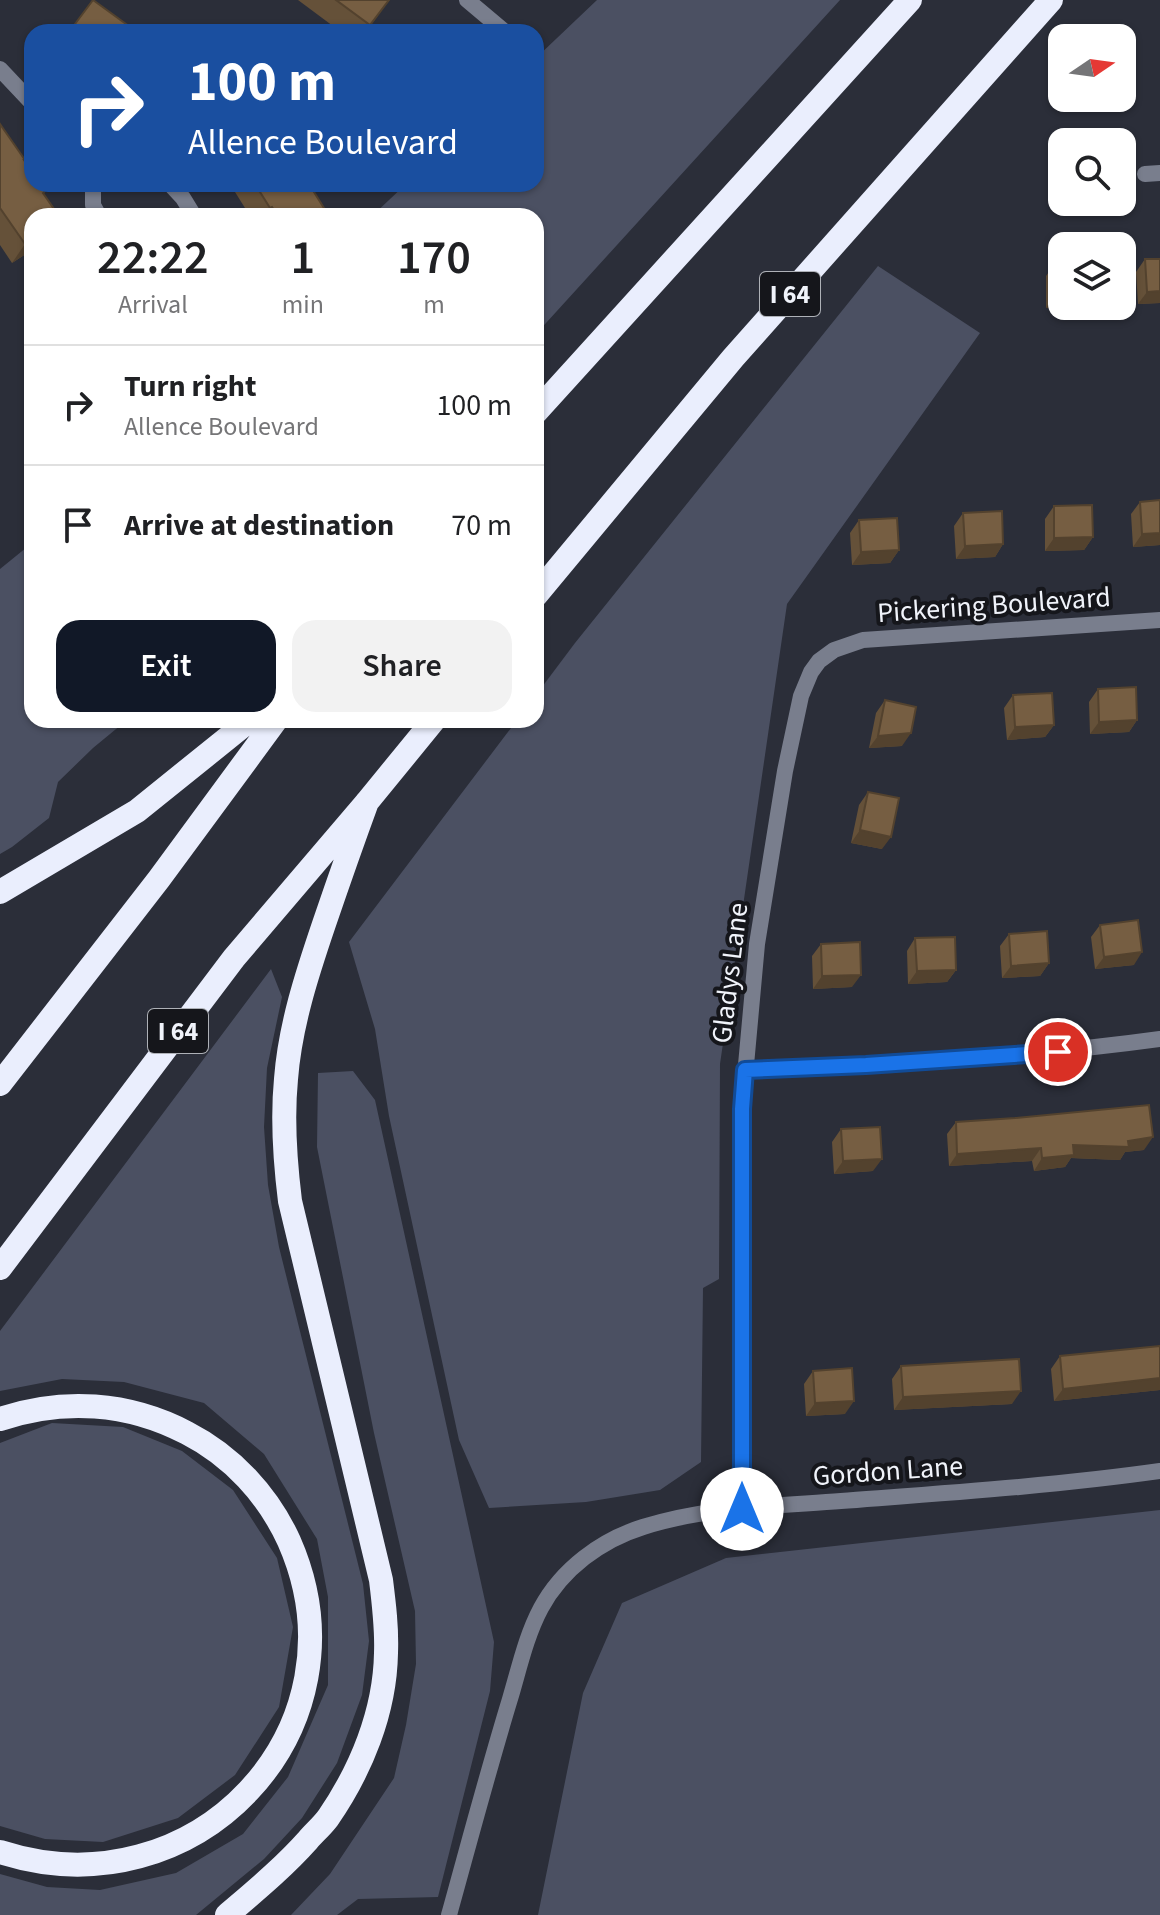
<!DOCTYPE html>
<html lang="en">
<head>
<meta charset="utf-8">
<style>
	body { margin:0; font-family:"Source Sans 3",sans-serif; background:#f2f2f2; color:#202124; height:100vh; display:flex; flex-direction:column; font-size:30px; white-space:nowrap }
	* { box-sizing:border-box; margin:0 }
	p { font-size:26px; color:#757577 }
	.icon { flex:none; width:44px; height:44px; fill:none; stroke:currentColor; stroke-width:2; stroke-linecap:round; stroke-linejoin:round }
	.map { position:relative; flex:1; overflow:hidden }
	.panel { position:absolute; left:24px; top:208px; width:520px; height:520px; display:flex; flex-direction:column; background:#fff; border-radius:24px; box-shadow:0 2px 6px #0004 }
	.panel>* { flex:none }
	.hud { position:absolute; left:24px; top:24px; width:520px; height:168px; border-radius:24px; box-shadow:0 2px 6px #0004; background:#1a4fa0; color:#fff; overflow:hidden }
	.needle { width:52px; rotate:77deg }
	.controls { position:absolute; left:1048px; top:24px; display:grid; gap:16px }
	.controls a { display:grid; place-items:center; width:88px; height:88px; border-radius:16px; background:#fff; box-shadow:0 2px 6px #0004; font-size:40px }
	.pin { position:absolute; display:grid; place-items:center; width:68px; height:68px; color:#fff; margin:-34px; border:4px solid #fff; border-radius:50%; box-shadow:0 2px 8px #0007 }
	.me { position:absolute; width:88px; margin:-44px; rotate:0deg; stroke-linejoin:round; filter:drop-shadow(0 0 6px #0008) }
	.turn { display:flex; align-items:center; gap:28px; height:168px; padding:0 32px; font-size:36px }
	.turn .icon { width:104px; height:104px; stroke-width:2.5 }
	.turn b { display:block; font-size:56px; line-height:68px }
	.eta { display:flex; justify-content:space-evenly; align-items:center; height:136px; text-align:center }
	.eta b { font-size:48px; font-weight:600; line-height:56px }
	.cta { display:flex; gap:16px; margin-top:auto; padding:16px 32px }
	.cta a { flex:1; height:92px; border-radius:24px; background:#111827; color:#fff; font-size:32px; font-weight:600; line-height:92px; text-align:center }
	.cta a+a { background:#f2f2f2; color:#202124 }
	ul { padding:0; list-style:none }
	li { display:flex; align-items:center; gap:24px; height:120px; padding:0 32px; border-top:2px solid #e0e0e0 }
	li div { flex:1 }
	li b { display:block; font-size:30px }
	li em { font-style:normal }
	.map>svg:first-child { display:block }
	.green { fill:#4b5062 }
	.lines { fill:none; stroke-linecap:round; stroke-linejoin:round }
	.street { stroke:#797e8d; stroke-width:16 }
	.highway { stroke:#eaeefd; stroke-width:24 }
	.wall { fill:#655139 }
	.shaded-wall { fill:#53422e }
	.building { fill:#765e42; stroke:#53422e; stroke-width:2 }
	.route-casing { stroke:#114b97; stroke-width:20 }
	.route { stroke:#1a73e8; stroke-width:14 }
	.labels { text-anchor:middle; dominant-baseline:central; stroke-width:8; stroke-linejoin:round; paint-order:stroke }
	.shield { fill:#15161b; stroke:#aeb1b7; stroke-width:2 }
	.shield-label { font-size:26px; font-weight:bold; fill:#f0f3fa }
	.street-label { font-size:28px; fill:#f0f3fa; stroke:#15161b }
</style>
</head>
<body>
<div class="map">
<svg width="1160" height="1915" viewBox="0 0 1160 1915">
	<rect width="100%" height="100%" fill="#2b2e39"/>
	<path class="green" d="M597,0h243l-304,334v-118h-164l34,-32h130v-126z
		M878,266l102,67 -193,271 -67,460 -1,215 -16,9 -2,174 -41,28 -74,12 -97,6 -30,-68 -70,-324 -14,-87 -26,-87 168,-222h19v-25l39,-52z
		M32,543v177h95l-34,28 -35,34 -9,36 -37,29 -12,7v-285z
		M271,969l11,28 -15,71 -3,59 4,58 11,62 84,337 6,57 -7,54 -25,68 -35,55 -38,41 -68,56h-196v-41l47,13 53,3 76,-17 67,-39 45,-57 40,-92v-88l-11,-58 -53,-85 -60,-51 -80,-21 -62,-3 -62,12v-60z
		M353,1071l22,29 119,542 -4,49 -52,206 -80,2 -21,16h-46l39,-41 64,-96 12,-53 10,-61 -1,-53 -41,-178 -57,-286 1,-74z
		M52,1423l71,4 59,24 51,39 44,68 16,69 -14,80 -44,68 -57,43 -75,24 -58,-3 -45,-13v-383z
		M1160,1510v405h-622l45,-222 39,-90 104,-45z"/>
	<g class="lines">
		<path class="street" d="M467,0l38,32
			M0,69l32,34
			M1145,174l15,-1
			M93,184v21l6,11
			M170,184l13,14 11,18
			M745,1070c139,-6 278,-12 415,-31
			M742,1509v-400l15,-165 28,-173 16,-75 10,-24 8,-11 15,-11 29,-10 297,-20
			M449,1915c20,-72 39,-144 61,-216 9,-30 16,-63 31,-91 21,-39 60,-68 102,-81 63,-20 132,-21 198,-26 106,-8 213,-15 319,-30"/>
		<path class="highway" d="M536,412l374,-412
			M536,595l197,-237 318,-358
			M0,892l137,-81 113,-91
			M0,1084l159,-205 117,-159
			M0,1268l234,-310 133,-156 67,-82
			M0,1419c63,-21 128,-17 187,14 45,23 81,62 102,108 83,188 -94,374 -289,311
			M227,1915c28,-24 56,-47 81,-75 6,-7 14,-14 20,-22 33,-48 57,-106 58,-165 1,-25 -2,-49 -5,-73l-91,-379c-5,-40 -8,-81 -4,-122 4,-53 21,-105 38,-155 14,-41 28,-81 43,-122"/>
	</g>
	<path class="wall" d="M298,0h91l-23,32h-25z
		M0,124l45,67 -1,3 10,15 -5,7h-17v34l-20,13 -12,-18z
		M230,184h79l16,32h-75z
		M1145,259h15v44l-22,1 -2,-32z
		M1055,263l7,43h23l-2,3 -37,-1v-32z
		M1160,500v45l-27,2 -2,-33 9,-12z
		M1054,506l39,31 -9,13 -39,1v-32z
		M963,513l40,31 -8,13 -39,2 -2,-33z
		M859,520l40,30 -9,13 -38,2 -2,-32z
		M1098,689l39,31 -8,12 -39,2 -1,-32z
		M1013,695l41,30 -9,12 -38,3 -3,-32z
		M885,700l17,46 -33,2 7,-35z
		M868,792l14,57 -31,-6 8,-38z
		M1100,925l34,40 -39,4 -4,-32z
		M1009,934l40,29 -9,13 -38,2 -2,-32z
		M915,938l41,32 -9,12 -39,2 -1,-33z
		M821,944l31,43 -39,2 -1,-33z
		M956,1122l188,28 -19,2 -5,8 -49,-2 -6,9 -31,4 -2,-10 -83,5 -2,-32z
		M841,1129l32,42 -39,3 -2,-32z
		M1160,1346v44l-106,11 -3,-32 9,-13z
		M901,1366l111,38 -118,6 -2,-31z
		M813,1371l32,43 -39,2 -2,-32z"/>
	<path class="shaded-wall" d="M32,240v10l-20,13 13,-19z
		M1160,291v12l-22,1 9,-12z
		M1054,295h8v11h23l-2,3 -37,-1z
		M1160,533v12l-27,2 9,-13z
		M1093,537l-9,13 -39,1 9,-13z
		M1003,544l-8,13 -39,2 9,-13z
		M899,550l-9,13 -38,2 9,-13z
		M1137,720l-8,12 -39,2 9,-12z
		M1054,725l-9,12 -38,3 8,-13z
		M911,733l-9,13 -33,2 9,-12z
		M860,830l31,7 -9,12 -31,-6z
		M1142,952l-8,13 -39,4 9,-12z
		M1049,963l-9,13 -38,2 9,-12z
		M956,970l-9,12 -39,2 9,-13z
		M861,975l-9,12 -39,2 9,-13z
		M1153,1137l-9,13 -19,2 -5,8 -49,-2 -6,9 -31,4 8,-13 31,-13 55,-4z
		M1041,1148l-9,13 -83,5 8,-12z
		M882,1159l-9,12 -39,3 9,-13z
		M1160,1378v12l-106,11 9,-12z
		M1021,1391l-9,13 -118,6 9,-13z
		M854,1401l-9,13 -39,2 9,-13z"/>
	<path class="building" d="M93,0l44,32h-60l-5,-4z
		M336,0h53l-19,25z
		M0,124l25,36h-1l8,12v12h8l5,7 -2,2 11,16 -8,5 1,2h-15v24l-7,4 -25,-36z
		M255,184h54l18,29 -5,3h-44l-6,-9 -2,1z
		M1145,259h15v32l-13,1z
		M1055,263h7v32h-8z
		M1160,500v33l-18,1 -2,-32z
		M1092,505l1,32 -39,1v-32z
		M1002,511l1,33 -38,2 -2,-33z
		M897,518l2,32 -38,2 -2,-32z
		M1136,687l1,33 -38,2 -1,-33z
		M1052,693l2,32 -39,2 -2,-32z
		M885,700l31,7 -5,26 -33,3z
		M868,792l31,6 -8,39 -31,-7z
		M1138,920l4,32 -38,5 -4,-32z
		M1047,931l2,32 -38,3 -2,-32z
		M955,937l1,33 -39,1 -2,-33z
		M860,942l1,33 -39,1 -1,-32z
		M1149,1105l4,32 -25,4 1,6 -56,-2 1,10 -32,3 -1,-10 -84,6 -1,-32 59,-4z
		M880,1127l2,32 -39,2 -2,-32z
		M1160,1346v32l-97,11 -3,-33z
		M1019,1359l2,32 -118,6 -2,-31z
		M852,1368l2,33 -39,2 -2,-32z"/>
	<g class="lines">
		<g class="route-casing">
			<path id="route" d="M742,1509v-400l3,-39 121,-5 192,-13"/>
		</g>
		<use href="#route" class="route"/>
	</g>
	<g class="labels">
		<g class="shield">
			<rect x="760" y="272" width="60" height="44" rx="6"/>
			<rect x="148" y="1009" width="60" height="44" rx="6"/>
		</g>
		<g class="shield-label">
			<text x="790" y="294">I 64</text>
			<text x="178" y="1031">I 64</text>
		</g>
		<g class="street-label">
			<text transform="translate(994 605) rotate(-4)">Pickering Boulevard</text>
			<text transform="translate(730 973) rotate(-83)">Gladys Lane</text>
			<text transform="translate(888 1471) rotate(-4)">Gordon Lane</text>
		</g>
	</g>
</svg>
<div class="controls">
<a><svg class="needle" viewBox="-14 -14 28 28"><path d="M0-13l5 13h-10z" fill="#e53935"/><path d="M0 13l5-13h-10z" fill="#757577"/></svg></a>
<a><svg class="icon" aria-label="search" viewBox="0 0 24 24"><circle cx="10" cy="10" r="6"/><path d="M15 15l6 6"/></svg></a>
<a><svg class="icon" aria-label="layers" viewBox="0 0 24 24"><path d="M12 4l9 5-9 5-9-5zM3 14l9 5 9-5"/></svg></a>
</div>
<div class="pin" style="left:1058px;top:1052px;background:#d93025"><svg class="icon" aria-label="arrive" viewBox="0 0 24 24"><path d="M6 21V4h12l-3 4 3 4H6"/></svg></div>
<svg class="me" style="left:742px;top:1509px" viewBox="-20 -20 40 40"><circle r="19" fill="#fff"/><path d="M0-13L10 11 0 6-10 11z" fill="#1a73e8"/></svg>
<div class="hud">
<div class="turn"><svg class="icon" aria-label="right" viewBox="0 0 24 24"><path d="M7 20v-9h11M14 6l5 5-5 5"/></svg><div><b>100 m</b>Allence Boulevard</div></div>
</div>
<section class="panel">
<div class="eta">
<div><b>22:22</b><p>Arrival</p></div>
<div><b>1</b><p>min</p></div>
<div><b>170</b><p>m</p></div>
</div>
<ul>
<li><svg class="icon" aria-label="right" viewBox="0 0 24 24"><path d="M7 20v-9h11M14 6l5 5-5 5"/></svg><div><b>Turn right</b><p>Allence Boulevard</p></div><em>100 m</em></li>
<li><svg class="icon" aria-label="arrive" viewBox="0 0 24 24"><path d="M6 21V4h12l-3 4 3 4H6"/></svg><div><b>Arrive at destination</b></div><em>70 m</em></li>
</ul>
<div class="cta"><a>Exit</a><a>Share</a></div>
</section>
</div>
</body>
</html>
